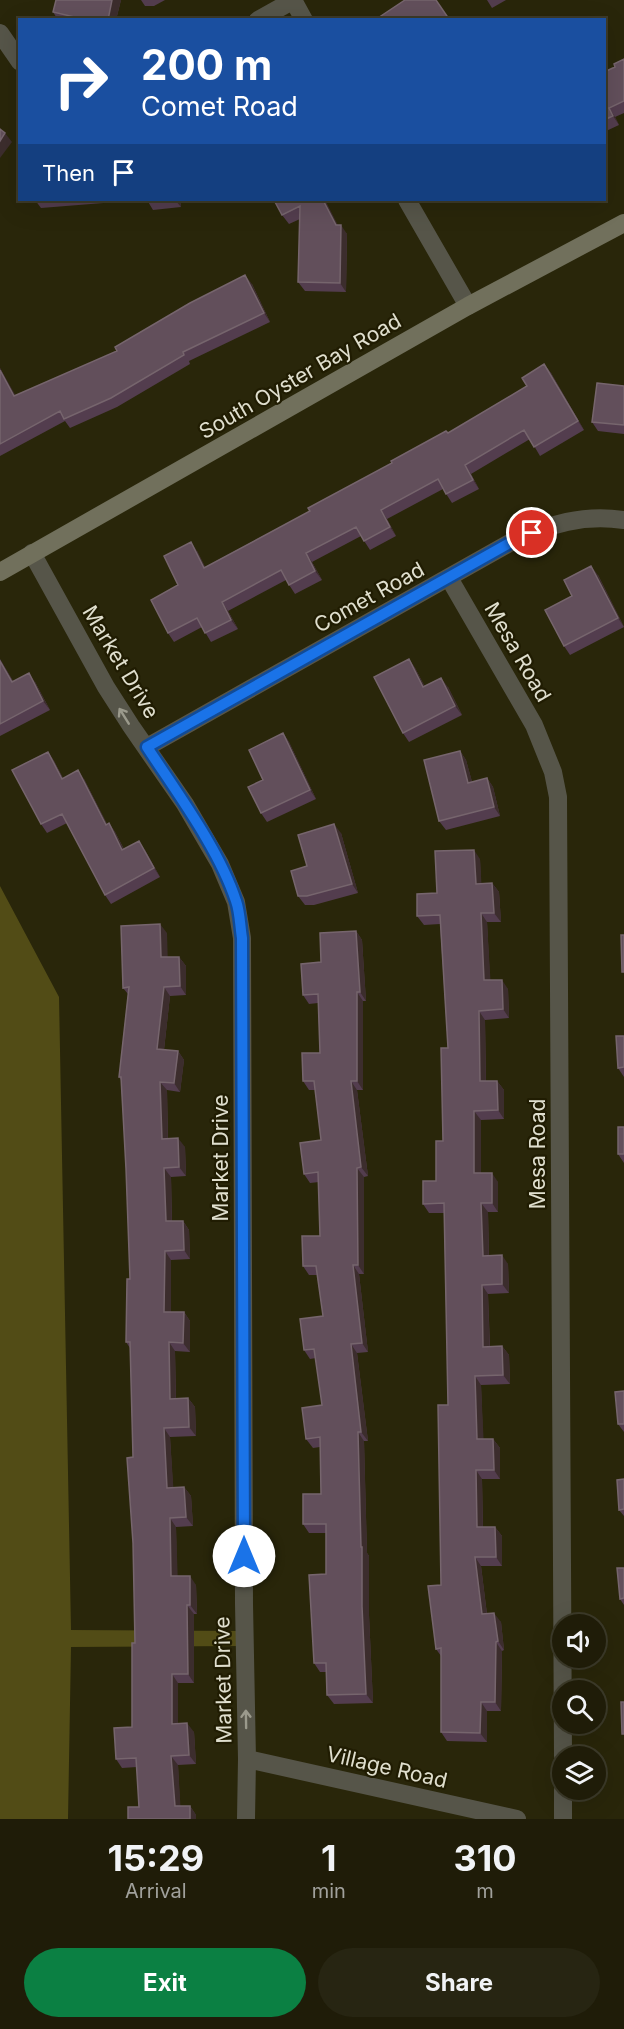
<!DOCTYPE html>
<html lang="en">
<head>
<meta charset="utf-8">
<style>
	body { margin:0; font-family:Inter,sans-serif; background:#272512; color:#f1f3f6; height:100vh; display:flex; flex-direction:column; font-size:22px; white-space:nowrap }
	* { box-sizing:border-box; margin:0 }
	p { font-size:20px; color:#a1a19c }
	.icon { flex:none; width:33px; height:33px; fill:none; stroke:currentColor; stroke-width:2; stroke-linecap:round; stroke-linejoin:round }
	.map { position:relative; height:1819px; overflow:hidden }
	.panel { display:flex; flex-direction:column; background:#1f1c08; flex:1 }
	.panel>* { flex:none }
	.banner { position:absolute; left:18px; top:18px; width:588px; height:183px; border-radius:0px; box-shadow:0 6px 24px #0002,0 0 0 2px #3c3a29; background:#1a4fa0; color:#fff; overflow:hidden }
	.tools { position:absolute; left:552px; top:1614px; display:grid; gap:12px }
	.tools a { display:grid; place-items:center; width:54px; height:54px; border-radius:50%; background:#1f1c08; box-shadow:0 6px 24px #0002,0 0 0 2px #3c3a29; font-size:30px }
	.pin { position:absolute; display:grid; place-items:center; width:51px; height:51px; color:#fff; margin:-26px; border:3px solid #fff; border-radius:50%; box-shadow:0 2px 6px #0007 }
	.me { position:absolute; width:66px; margin:-33px; rotate:0deg; stroke-linejoin:round; filter:drop-shadow(0 0 4px #0008) }
	.turn { display:flex; align-items:center; gap:21px; height:126px; padding:0 24px; font-size:27px }
	.turn .icon { width:78px; height:78px; stroke-width:2.5 }
	.turn b { display:block; font-size:42px; line-height:51px }
	.then { display:flex; align-items:center; height:57px; padding:0 24px; background:#0003; gap:12px; font-size:22px }
	.eta { display:flex; justify-content:space-evenly; align-items:center; height:102px; text-align:center }
	.eta b { font-size:36px; font-weight:700; line-height:42px }
	.action { display:flex; gap:12px; margin-top:auto; padding:12px 24px }
	.action a { flex:1; height:69px; border-radius:36px; background:#0b8043; color:#fff; font-size:24px; font-weight:700; line-height:69px; text-align:center }
	.action a+a { background:#272512; color:#f1f3f6 }
	.map>svg:first-child { display:block }
	.green { fill:#524c16 }
	.lines { fill:none; stroke-linecap:round; stroke-linejoin:round }
	.minor { stroke:#565549; stroke-width:18 }
	.secondary { stroke:#71705c; stroke-width:18 }
	.wall { fill:#533d4e }
	.shaded-wall { fill:#3c2d2d }
	.building { fill:#624f5b; stroke:#76656d; stroke-width:1.5 }
	.oneway { stroke:#9b9a8c }
	.route-casing { stroke:#114b97; stroke-width:15 }
	.route { stroke:#1a73e8; stroke-width:10 }
	.labels { text-anchor:middle; dominant-baseline:central; stroke-width:4.5; stroke-linejoin:round; paint-order:stroke }
	.street-label { font-size:21px; fill:#e0dfce; stroke:#201c02 }
</style>
</head>
<body>
<div class="map">
<svg width="624" height="1819" viewBox="0 0 624 1819">
	<rect width="100%" height="100%" fill="#29260a"/>
	<path class="green" d="M0,886l59,111 12,633 170,1v15l-170,1 -3,172h-68z"/>
	<g class="lines">
		<path class="minor" d="M293,0l11,20
			M258,20l36,-20
			M0,33l20,29
			M407,200l61,106
			M32,553l74,134 25,39 54,78 35,60 16,38 6,36 2,666 3,155 -1,60
			M449,578l85,147 19,47 5,25 5,959
			M147,747l366,-206c38,-17 69,-27 111,-21
			M247,1759l270,60
			M563,1790v29"/>
		<path class="secondary" d="M0,572l468,-266 156,-83"/>
	</g>
	<path class="wall" d="M121,0l-5,20h-58l-5,-8z
		M141,0h24l-11,6h-9z
		M487,0h19l-14,8z
		M624,59v54l-9,4 4,8 -15,7v-60l11,-5z
		M35,200h106l-100,8z
		M147,200h33l1,7 -28,3z
		M274,200h51l12,25 10,9 -1,58 -41,-1 -7,-9 2,-63 -11,5 -7,-9z
		M252,284l18,38 -81,39 1,3 -73,43 -47,21 -5,-7 -65,35v-88l15,28 102,-45z
		M544,364l7,9 33,57 -44,26 -10,-17 -59,35 8,15 -27,14 -9,-14 -56,30 9,17 -26,14 -9,-14 -49,26 10,18 -27,14 -9,-14 -58,31 10,18 -27,13 -9,-15 -28,15 -6,-9 10,-48 19,-34 8,16 105,-56 138,-78 79,-47z
		M624,386v48l-26,-3 -6,-9z
		M598,575l26,52 -54,28 -6,-9 8,-50z
		M0,659l13,22 22,1 15,28 -50,26z
		M409,659l6,9 10,19h23l14,28 -53,27 -6,-9z
		M283,733l6,9 27,57 -49,23 -6,-9 2,-33z
		M460,751l6,9 6,22 15,-4 6,9 7,29 -54,14 -7,-9z
		M48,752l6,9 9,17 21,1 23,45 2,-1 6,9 9,17 21,1 15,27 -49,27 -6,-9 -38,-72 -20,10 -6,-9z
		M341,833l17,60 -44,12h-9l-7,-9 9,-30z
		M480,859l1,25 11,-1 7,9 2,30h-14l3,58 18,9 1,29 -24,2 1,61h11l7,9v29l-23,1v53l17,9v30h-10l1,43 19,9 1,29 -21,1 2,52h12l7,9 1,29 -29,1 2,54h10l7,9v31h-18l1,48h12l7,9v30h-21l6,48 14,8 3,28 -2,1 -1,60h-14v31l-40,-1 -6,-9v-76l-5,-7 5,-64 7,-180 -4,-192h-15l-6,-9 13,-23 7,-40 5,-93 -8,-124 -16,1 -7,-9 20,-23z
		M356,931l6,9 4,61h-3v89h-6l11,86 -4,1v97h-5l9,78 -11,1 11,88h-4l3,112 2,3v59l4,88 -39,1 -7,-9 -1,-23h-6l-6,-9 12,-89v-41h-17l-6,-9 18,-30 -1,-47 -7,1 -7,-9 16,-34 -6,-47 -6,1 -6,-9 19,-34 -6,-41h-8l-6,-9 17,-30 -1,-54 -9,1 -6,-9 17,-34 -6,-50h-6l-6,-9 17,-28 -2,-50 -9,1 -6,-9 18,-33z
		M167,933v24h12l7,9v29l-16,1 -6,54 14,1 6,9 -4,32 -13,-2 1,48 17,9 1,29 -15,1 1,44h11l6,9 1,29 -19,1v52h13l6,9v31l-15,-1 1,47h12l7,9 1,29 -26,1 3,51 11,-1 7,9 2,30 -17,1 1,49 19,9 1,29h-3v69h-16v41l16,8 2,32 -18,1 2,41h10l6,9 -57,-8 -2,-40 -15,1 -6,-9 16,-32 3,-84 -2,-186 -3,-109 -4,-6 4,-63 -4,-110 -5,-89 -2,-3 9,-83 -5,-6z
		M624,1036v41l-6,-9z
		M618,1154h6v9z
		M624,1391v41l-6,-8z
		M624,1479v37l-5,-6z
		M624,1568v37l-4,-6z"/>
	<path class="shaded-wall" d="M112,0h9l-5,20h-8z
		M609,108l6,9 4,8 -6,-9z
		M5,133l7,9 -12,16v-17z
		M175,200h5l1,7z
		M323,200h2l16,31v-6l6,9 -1,58 -6,-9 -4,-58z
		M245,275l7,9 18,38 -6,-9z
		M544,364l7,9 33,57 -6,-9z
		M0,368l21,37 -7,-9 -14,-26z
		M465,465l6,9 8,15 -6,-9z
		M381,510l6,9 9,17 -6,-9z
		M191,542l6,9 13,26 -6,-9z
		M306,553l6,9 10,18 -7,-9z
		M591,566l7,9 26,52 -6,-9z
		M222,602l6,9 10,18 -7,-9z
		M0,659l3,5 15,27 -6,-9z
		M409,659l6,9 15,28 -7,-9z
		M29,673l6,9 15,28 -7,-9z
		M441,678l7,9 14,28 -7,-9z
		M283,733l6,9 27,57 -6,-9z
		M460,751l6,9 9,32 -7,-9z
		M48,752l6,9 14,27 -6,-9z
		M78,770l6,9 28,55 -6,-9z
		M487,778l6,9 7,29 -6,-9z
		M109,823l6,9 14,27 -7,-9z
		M334,824l7,9 17,60 -6,-9z
		M139,841l6,9 15,27 -6,-9z
		M474,850l6,9 2,34 -6,-9z
		M492,883l7,9 2,30 -7,-9z
		M481,913l6,9 4,67 -7,-9z
		M160,924l7,9 1,33 -7,-9z
		M356,931l6,9 4,61 -6,-9z
		M179,957l7,9v29l-6,-9z
		M502,980l6,9 1,29 -6,-9z
		M164,987l6,9 -7,62 -6,-9z
		M357,992l6,9v89l-6,-9z
		M479,1011l6,9 1,70 -6,-9z
		M178,1051l6,9 -4,32 -6,-9z
		M351,1081l6,9 11,86 -7,-9z
		M497,1081l7,9v29l-6,-9z
		M160,1082l7,8 1,58 -6,-9z
		M474,1111l7,9v62l-7,-9z
		M178,1138l7,9 1,29 -7,-9z
		M164,1168l7,9 1,53 -6,-9z
		M357,1168l7,9v97l-6,-9z
		M492,1173l6,9v30l-6,-9z
		M481,1203l7,9 1,53 -6,-9z
		M183,1221l6,9 1,29 -6,-9z
		M165,1251l6,9v61l-7,-9z
		M502,1255l6,9 1,29 -7,-9z
		M353,1265l6,9 9,78 -6,-9z
		M482,1285l6,9 2,62 -7,-9z
		M184,1312l6,9v31l-7,-9z
		M169,1342l6,9 1,57 -6,-9z
		M351,1344l6,9 11,88 -7,-9z
		M502,1346l7,9 1,29 -7,-9z
		M475,1376l6,9 3,63 -7,-9z
		M188,1398l7,9 1,29 -7,-9z
		M164,1428l6,9 4,60 -7,-9z
		M358,1432l6,9 3,112 2,3v59l4,88 -7,-9 -4,-88z
		M493,1439l7,9v31l-6,-9z
		M476,1470l6,9 1,57 -6,-9z
		M184,1487l7,9 2,30 -7,-9z
		M170,1518l6,9 2,58 -7,-9z
		M495,1527l7,9v30l-6,-9z
		M475,1557l6,9 7,57 -6,-9z
		M190,1576l6,9 1,29 -7,-9z
		M187,1605l7,9v69l-6,-9z
		M494,1613l7,9 3,28 -6,-9z
		M496,1642l6,9 -1,60 -6,-9z
		M172,1674l6,9v50l-6,-9z
		M481,1702l6,9v31l-7,-9z
		M187,1723l7,9 2,32 -7,-9z
		M171,1756l7,9 3,50 -6,-9z
		M190,1806l6,9v4h-6z"/>
	<path class="building" d="M56,0h56l-4,20h-21l-34,-8z
		M405,0h31l13,19 -70,1 -1,-2z
		M624,59v42l-15,7 4,8 -9,4v-48l11,-5 -1,-3z
		M0,129l5,4 -5,8z
		M147,200h17l-17,1z
		M274,200h49l13,25h5l-1,58 -42,-1 2,-76 -18,9z
		M245,275l19,38 -81,39 1,3 -73,43 -47,21 -4,-8 -60,33v-74l14,26 103,-45 -2,-4 75,-44z
		M544,364l34,57 -44,26 -10,-17 -59,35 8,15 -27,14 -8,-15 -57,31 9,17 -26,14 -8,-14 -50,26 9,18 -26,14 -8,-15 -59,32 9,18 -26,13 -8,-15 -29,15 -17,-33 27,-15 -14,-29 27,-14 13,26 106,-57 -2,-3 84,-45 -1,-2 55,-30 2,2 79,-47 -5,-8z
		M597,383l27,3v39l-32,-3z
		M591,566l27,52 -54,28 -19,-36 27,-14 -8,-16z
		M409,659l14,28 18,-9 14,28 -52,27 -29,-56z
		M0,661l12,21 17,-9 14,28 -43,23z
		M283,733l27,57 -49,23 -13,-26 15,-7 -14,-30z
		M460,751l8,32 19,-5 7,29 -55,14 -15,-61z
		M48,752l14,27 16,-9 28,55 3,-2 13,27 17,-9 15,27 -49,27 -43,-81 -21,10 -29,-54z
		M334,824l18,60 -45,12h-9l-7,-25 16,-5 -9,-31z
		M474,850l2,34 16,-1 2,30h-13l3,67h18l1,29 -24,2 1,70h17l1,29 -24,1v62h18v30h-11l2,53 19,-1v29l-20,1 1,62 19,-1 1,29 -28,1 2,63h16l1,31h-18l1,57h18l1,30h-21l7,57 12,-1 4,28 -2,1 -1,60h-14l-1,31 -39,-1v-84l-5,1 -8,-63 13,-1 -3,-180h10l-4,-202 -21,1v-23h13v-40h7l-2,-93h7l-8,-133 -23,1v-22l20,-1 -2,-42z
		M160,924l1,33h18l1,29 -16,1 -7,62 21,2 -4,32 -14,-1 2,57 16,-1 1,29 -15,1 2,53h17l1,29 -19,1 -1,61h20l-1,31 -14,-1 1,57 18,-1 1,29 -25,1 3,60 17,-1 2,30 -16,1 1,58h19v29h-3l1,69h-16v50l15,-1 2,32 -18,1 4,50h15v13h-62v-12h11l-3,-49 -20,1 -2,-31 18,-1v-84h3l-2,-100 -6,-85 6,-1 -3,-115h-4l1,-63h3l-4,-110 -5,-92h-2l10,-90 -6,1 -2,-62z
		M356,931l4,61h-3v89h-6l10,86 -4,1 1,97h-5l9,78 -11,1 10,88h-3l3,115h1v59l4,88 -39,1 -1,-32h-12l-5,-88 17,-1v-50h-23v-30h18l-1,-57 -14,2 -4,-31 20,-3 -8,-56 -10,1 -4,-31 23,-3 -7,-50h-13l-1,-30h18l-2,-64 -14,2 -4,-31 21,-3 -7,-59h-11l-1,-28h18l-2,-59 -15,1 -2,-31 20,-2 -1,-29z
		M621,935h3v37h-2z
		M616,1036h8v31l-6,1z
		M618,1127h6v27h-6z
		M624,1391v33h-6l-3,-32z
		M624,1479v30l-5,1 -2,-30z
		M617,1568h7v30l-4,1z
		M621,1702h3v32h-2z"/>
	<defs><path id="oneway-shaft" d="M-6 0H5M1.5-3L5.5 0L1.5 3" fill="none" stroke-width="1.6" stroke-linecap="round" stroke-linejoin="round" transform="scale(1.5)"/></defs>
	<g class="oneway">
		<use href="#oneway-shaft" transform="translate(124 716) rotate(-122)"/>
		<use href="#oneway-shaft" transform="translate(246 1719) rotate(-91)"/>
	</g>
	<g class="lines">
		<g class="route-casing">
			<path id="route" d="M244,1556l-2,-618c-2,-12 -2,-26 -6,-37 -17,-52 -59,-108 -89,-154l366,-206 19,-8"/>
		</g>
		<use href="#route" class="route"/>
	</g>
	<g class="labels">
		<g class="street-label">
			<text transform="translate(300 376) rotate(-30)">South Oyster Bay Road</text>
			<text transform="translate(369 597) rotate(-29)">Comet Road</text>
			<text transform="translate(518 652) rotate(60)">Mesa Road</text>
			<text transform="translate(121 662) rotate(59)">Market Drive</text>
			<text transform="translate(537 1154) rotate(-90)">Mesa Road</text>
			<text transform="translate(220 1158) rotate(-90)">Market Drive</text>
			<text transform="translate(223 1680) rotate(-91)">Market Drive</text>
			<text transform="translate(387 1767) rotate(13)">Village Road</text>
		</g>
	</g>
</svg>
<div class="tools">
<a><svg class="icon" aria-label="sound" viewBox="0 0 24 24"><path d="M4 9h4l5-4v14l-5-4H4zM17 9q2 3 0 6"/></svg></a>
<a><svg class="icon" aria-label="search" viewBox="0 0 24 24"><circle cx="10" cy="10" r="6"/><path d="M15 15l6 6"/></svg></a>
<a><svg class="icon" aria-label="layers" viewBox="0 0 24 24"><path d="M12 4l9 5-9 5-9-5zM3 14l9 5 9-5"/></svg></a>
</div>
<div class="pin" style="left:532px;top:533px;background:#d93025"><svg class="icon" aria-label="arrive" viewBox="0 0 24 24"><path d="M6 21V4h12l-3 4 3 4H6"/></svg></div>
<svg class="me" style="left:244px;top:1556px" viewBox="-20 -20 40 40"><circle r="19" fill="#fff"/><path d="M0-13L10 11 0 6-10 11z" fill="#1a73e8"/></svg>
<div class="banner">
<div class="turn"><svg class="icon" aria-label="right" viewBox="0 0 24 24"><path d="M7 20v-9h11M14 6l5 5-5 5"/></svg><div><b>200 m</b>Comet Road</div></div>
<div class="then">Then<svg class="icon" aria-label="arrive" viewBox="0 0 24 24"><path d="M6 21V4h12l-3 4 3 4H6"/></svg></div>
</div>
</div>
<section class="panel">
<div class="eta">
<div><b>15:29</b><p>Arrival</p></div>
<div><b>1</b><p>min</p></div>
<div><b>310</b><p>m</p></div>
</div>
<div class="action"><a>Exit</a><a>Share</a></div>
</section>
</body>
</html>
